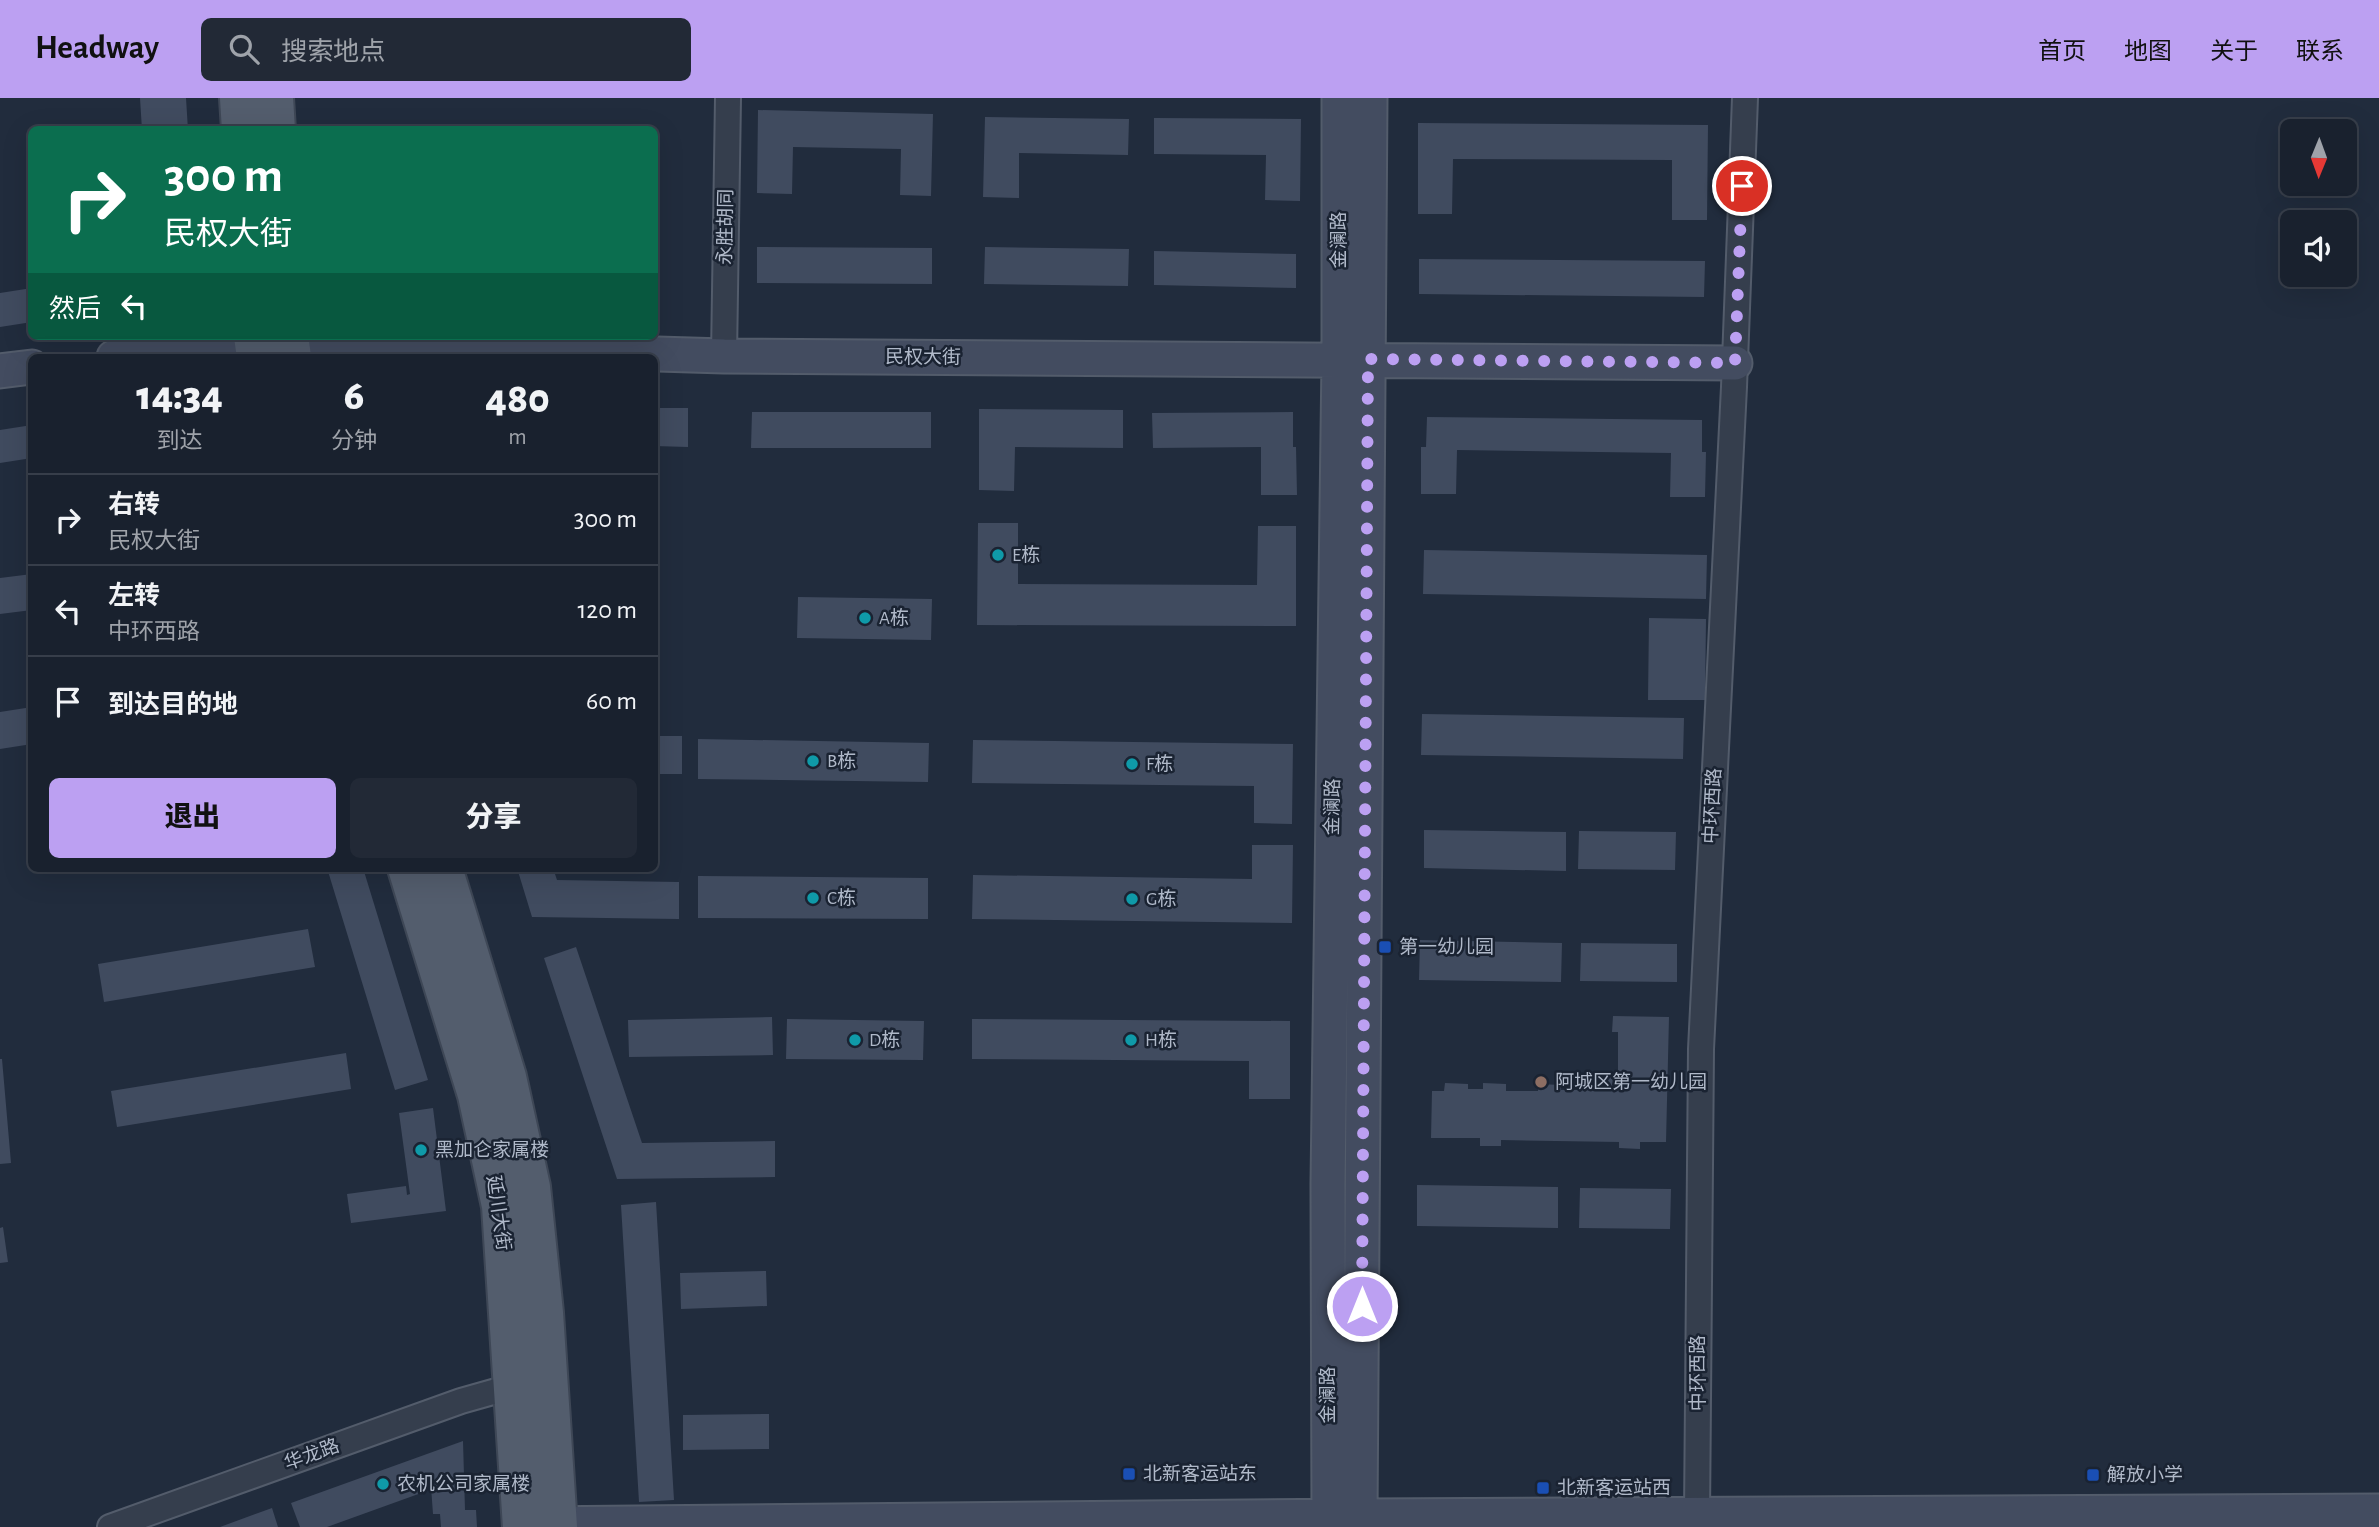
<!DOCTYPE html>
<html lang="zh">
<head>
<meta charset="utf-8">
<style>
	body { margin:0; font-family:"Alegreya Sans","Noto Sans SC",sans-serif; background:#222936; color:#f1f3f6; height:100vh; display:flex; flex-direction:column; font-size:26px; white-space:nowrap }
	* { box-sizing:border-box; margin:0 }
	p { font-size:23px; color:#9fa3aa }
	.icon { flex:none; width:38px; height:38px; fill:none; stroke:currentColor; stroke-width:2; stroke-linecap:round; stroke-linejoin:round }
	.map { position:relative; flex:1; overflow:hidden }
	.panel { position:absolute; left:28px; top:256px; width:630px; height:518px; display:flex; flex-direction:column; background:#19212e; border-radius:10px; box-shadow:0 7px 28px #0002,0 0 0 2px #373e4a }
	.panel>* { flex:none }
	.guide { position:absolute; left:28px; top:28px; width:630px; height:214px; border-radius:10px; box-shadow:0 7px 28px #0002,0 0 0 2px #373e4a; background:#0b6e4f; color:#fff; overflow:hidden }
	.needle { width:46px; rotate:181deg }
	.fabs { position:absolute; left:2280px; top:21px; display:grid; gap:14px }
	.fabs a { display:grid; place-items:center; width:77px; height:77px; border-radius:10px; background:#19212e; box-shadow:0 7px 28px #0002,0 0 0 2px #373e4a; font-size:35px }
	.pin { position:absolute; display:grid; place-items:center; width:60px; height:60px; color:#fff; margin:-30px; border:4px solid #fff; border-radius:50%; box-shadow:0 2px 7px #0007 }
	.me { position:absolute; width:77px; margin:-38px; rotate:0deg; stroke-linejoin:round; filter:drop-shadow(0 0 5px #0008) }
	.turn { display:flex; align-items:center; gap:24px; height:147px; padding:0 21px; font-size:32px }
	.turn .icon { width:91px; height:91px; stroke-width:2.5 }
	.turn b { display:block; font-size:49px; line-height:60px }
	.then { display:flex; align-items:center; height:66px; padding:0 21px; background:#0003; gap:14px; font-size:26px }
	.eta { display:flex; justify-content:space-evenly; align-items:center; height:119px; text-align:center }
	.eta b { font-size:42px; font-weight:800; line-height:49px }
	.button { display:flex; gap:14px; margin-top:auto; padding:14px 21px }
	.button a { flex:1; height:80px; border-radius:10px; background:#bca0f2; color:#111; font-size:28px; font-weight:800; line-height:80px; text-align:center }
	.button a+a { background:#222936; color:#f1f3f6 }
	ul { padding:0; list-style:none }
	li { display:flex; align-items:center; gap:21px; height:91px; padding:0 21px; border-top:2px solid #373e4a }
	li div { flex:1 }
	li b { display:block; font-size:26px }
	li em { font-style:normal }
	header { display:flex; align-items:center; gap:42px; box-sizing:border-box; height:98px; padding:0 35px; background:#bca0f2; color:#111 }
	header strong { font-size:33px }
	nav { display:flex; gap:38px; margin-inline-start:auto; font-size:24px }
	.search { width:490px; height:63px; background:#222936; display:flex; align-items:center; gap:18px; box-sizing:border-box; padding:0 24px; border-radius:10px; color:#9fa3aa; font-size:26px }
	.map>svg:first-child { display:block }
	.building { fill:#404b5f }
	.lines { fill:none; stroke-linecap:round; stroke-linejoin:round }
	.street-casing { stroke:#535c6b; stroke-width:28 }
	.secondary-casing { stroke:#535c6b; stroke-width:37 }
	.primary-casing { stroke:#3e4756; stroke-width:42 }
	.street { stroke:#353e4d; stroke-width:24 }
	.secondary { stroke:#434c60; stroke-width:33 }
	.primary { stroke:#535d6d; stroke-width:38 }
	.route { stroke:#bca0f2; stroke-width:12; stroke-dasharray:0 21.6 }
	.culture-dot { fill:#0f9aa8; stroke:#1a2332; stroke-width:2.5 }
	.transit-dot { fill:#1a4fb4; stroke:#1a2332; stroke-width:2.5 }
	.education-dot { fill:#8d6e63; stroke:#1a2332; stroke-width:2.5 }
	.labels { text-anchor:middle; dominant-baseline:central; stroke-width:5; stroke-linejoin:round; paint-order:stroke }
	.street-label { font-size:19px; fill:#b0b9c9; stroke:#1a2332 }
	.poi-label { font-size:19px; fill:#b0b9c9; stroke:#1a2332; text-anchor:start }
</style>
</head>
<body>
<header>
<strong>Headway</strong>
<div class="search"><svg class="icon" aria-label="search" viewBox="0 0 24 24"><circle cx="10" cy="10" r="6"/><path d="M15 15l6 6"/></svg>搜索地点</div>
<nav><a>首页</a><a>地图</a><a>关于</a><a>联系</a></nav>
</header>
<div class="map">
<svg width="2379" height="1429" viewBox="0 0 2379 1429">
	<rect width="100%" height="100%" fill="#212c3d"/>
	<path class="building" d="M140,0h46l2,32h-46z
		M758,12l175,4 -2,82 -31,-1 1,-46 -108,-2 -1,47 -35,-1z
		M985,19l144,2 -1,36 -109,-2v45l-36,-1z
		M1154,20l147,1 -1,82 -35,-1 1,-45 -112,-1z
		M1418,25l290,2 -1,95h-35v-60l-219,-1 -1,55h-34z
		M757,149l175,1v36l-175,-1z
		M985,149l144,2 -1,37 -144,-2z
		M1154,153l142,3v34l-142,-3z
		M1419,161l286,2 -1,36 -285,-3z
		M32,190v34l-32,5v-34z
		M654,310h34v39l-34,-1z
		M979,311l144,1v38l-108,-1 -1,44 -35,-1z
		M752,314h179v36h-180z
		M1293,314v35h3l1,48h-36v-48l-108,1 -1,-35z
		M1427,319l275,3v32h4l-1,45h-35l1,-44 -214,-3 -1,44h-35v-47h5z
		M32,327v33l-32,5v-33z
		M978,425h40v61l239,1 1,-59h38v100l-319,-1z
		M1424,452l283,5 -1,44 -283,-5z
		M32,476v36l-32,4v-36z
		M798,499l134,2 -1,41 -134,-2z
		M1649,520l57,1 -1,81h-57z
		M32,609v37l-32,5v-37z
		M1422,616l262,4 -1,41 -262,-4z
		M654,638h28v38h-28z
		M698,641l231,4 -1,39 -230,-3z
		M973,642l320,4 -1,80 -38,-1v-37l-282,-3z
		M1424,732l142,2v39l-142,-3z
		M1579,733l97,1 -1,38 -97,-1z
		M1252,747h41l-1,78 -320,-4 1,-44 279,4z
		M327,770h36l65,212 -33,10z
		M517,770h36l4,12 122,2v37l-147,-2z
		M698,778l230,2v41l-230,-1z
		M308,831l7,38 -211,35 -6,-38z
		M1420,842l142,3 -1,39 -142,-2z
		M1581,845l96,1v38l-97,-1z
		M576,849l66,196 133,-2v36l-158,2 -73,-221z
		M1613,918l56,1 -3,125h-26v7l-21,-1v-6l-118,-2v6h-21v-8h-49l1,-47h12l1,-8 23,1v5h15v-6l23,1v7h32v-7l23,1v5h35l2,-6 8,-8 12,-3v-41h-6z
		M772,919l1,38 -144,2 -1,-37z
		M787,921l137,2 -1,39 -137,-1z
		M972,921l318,2v78h-41v-38l-277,-2z
		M346,955l5,36 -234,38 -6,-36z
		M0,961h2l9,104 -11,1z
		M433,1010l13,103 -95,12 -4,-29 59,-8 1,9 3,-1 -11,-81z
		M1417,1087l141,2v41l-141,-2z
		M1580,1090l91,1 -1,40 -91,-1z
		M656,1104l18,298 -35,2 -18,-297z
		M3,1129l5,35 -8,1v-35z
		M766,1173l1,35 -86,3 -1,-36z
		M769,1316v35l-86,1v-35z
		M463,1343l2,69h11l1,17h-36l-1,-13h-7l-3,-41 -11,4 5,15 -97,35h-27l-9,-24z
		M272,1410l6,19h-58z"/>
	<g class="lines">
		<g class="street-casing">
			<path id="street" d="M724,258l4,-258
				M1697,1417l4,-466 33,-662 11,-289
				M110,1429l351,-126 53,-15"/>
		</g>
		<g class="secondary-casing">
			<path id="secondary" d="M114,259l139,-17 133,6 338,10 1011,7
				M0,273l32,-4
				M1360,1418l10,-1418
				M1329,1419l-1,-333 11,-825v-261
				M534,1426l826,-8 1019,-5"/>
		</g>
		<g class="primary-casing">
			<path id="primary" d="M239,0l2,32
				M274,0l2,32
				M253,238l3,21
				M289,238l3,21
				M407,770l70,227 24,111 21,321
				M443,770l64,209 24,110 13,126 14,214"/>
		</g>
		<use href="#street" class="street"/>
		<use href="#secondary" class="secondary"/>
		<use href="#primary" class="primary"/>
	</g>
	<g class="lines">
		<path class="route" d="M1362,1208l6,-947 367,4 7,-177"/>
	</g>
	<g class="culture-dot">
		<circle cx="998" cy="457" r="7"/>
		<circle cx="865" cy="520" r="7"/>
		<circle cx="813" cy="663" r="7"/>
		<circle cx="1132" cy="666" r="7"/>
		<circle cx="813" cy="800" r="7"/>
		<circle cx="1132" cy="801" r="7"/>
		<circle cx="855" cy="942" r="7"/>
		<circle cx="1131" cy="942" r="7"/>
		<circle cx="421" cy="1052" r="7"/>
		<circle cx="383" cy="1386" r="7"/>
	</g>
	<g class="transit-dot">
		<rect x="1378" y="842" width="14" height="14" rx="3.5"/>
		<rect x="1122" y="1369" width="14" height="14" rx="3.5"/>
		<rect x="2086" y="1370" width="14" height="14" rx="3.5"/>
		<rect x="1536" y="1383" width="14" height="14" rx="3.5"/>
	</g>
	<circle class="education-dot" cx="1541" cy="984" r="7"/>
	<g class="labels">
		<g class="street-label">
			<text transform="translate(726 129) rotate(-89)">永胜胡同</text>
			<text transform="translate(1339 142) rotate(-90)">金澜路</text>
			<text x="923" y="259">民权大街</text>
			<text transform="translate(1713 708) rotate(-87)">中环西路</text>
			<text transform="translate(1333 709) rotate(-89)">金澜路</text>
			<text transform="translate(498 1115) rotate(82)">延川大街</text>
			<text transform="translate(1698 1275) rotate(-90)">中环西路</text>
			<text transform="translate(1328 1297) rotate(-90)">金澜路</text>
			<text transform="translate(312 1357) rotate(-20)">华龙路</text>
		</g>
		<g class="poi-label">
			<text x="1012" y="457">E栋</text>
			<text x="879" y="520">A栋</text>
			<text x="827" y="663">B栋</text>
			<text x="1146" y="666">F栋</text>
			<text x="827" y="800">C栋</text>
			<text x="1146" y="801">G栋</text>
			<text x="1399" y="849">第一幼儿园</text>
			<text x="869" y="942">D栋</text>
			<text x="1145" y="942">H栋</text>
			<text x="1555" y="984">阿城区第一幼儿园</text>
			<text x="435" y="1052">黑加仑家属楼</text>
			<text x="1143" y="1376">北新客运站东</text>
			<text x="2107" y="1377">解放小学</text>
			<text x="397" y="1386">农机公司家属楼</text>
			<text x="1557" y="1390">北新客运站西</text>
		</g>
	</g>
</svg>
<div class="fabs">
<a><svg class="needle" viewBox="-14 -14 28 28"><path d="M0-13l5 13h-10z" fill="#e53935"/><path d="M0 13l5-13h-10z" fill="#9fa3aa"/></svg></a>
<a><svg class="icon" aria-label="sound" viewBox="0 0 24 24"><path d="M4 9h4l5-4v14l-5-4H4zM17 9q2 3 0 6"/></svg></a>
</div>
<div class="pin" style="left:1742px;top:88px;background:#d93025"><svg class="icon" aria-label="arrive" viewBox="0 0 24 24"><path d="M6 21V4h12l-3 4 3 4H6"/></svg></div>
<svg class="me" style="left:1362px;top:1208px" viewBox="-20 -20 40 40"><circle r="17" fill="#bca0f2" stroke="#fff" stroke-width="3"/><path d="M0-11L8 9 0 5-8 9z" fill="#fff"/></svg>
<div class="guide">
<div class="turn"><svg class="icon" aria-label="right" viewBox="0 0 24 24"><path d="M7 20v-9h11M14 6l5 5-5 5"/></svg><div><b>300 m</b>民权大街</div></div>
<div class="then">然后<svg class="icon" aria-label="left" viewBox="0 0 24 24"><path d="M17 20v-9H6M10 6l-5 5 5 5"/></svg></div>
</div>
<section class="panel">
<div class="eta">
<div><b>14:34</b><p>到达</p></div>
<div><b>6</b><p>分钟</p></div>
<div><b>480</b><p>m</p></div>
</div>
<ul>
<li><svg class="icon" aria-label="right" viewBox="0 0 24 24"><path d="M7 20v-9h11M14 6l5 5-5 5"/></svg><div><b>右转</b><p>民权大街</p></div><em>300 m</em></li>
<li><svg class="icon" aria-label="left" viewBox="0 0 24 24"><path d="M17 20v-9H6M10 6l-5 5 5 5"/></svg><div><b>左转</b><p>中环西路</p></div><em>120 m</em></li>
<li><svg class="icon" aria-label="arrive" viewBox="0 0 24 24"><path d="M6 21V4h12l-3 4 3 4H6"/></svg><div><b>到达目的地</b></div><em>60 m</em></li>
</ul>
<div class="button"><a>退出</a><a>分享</a></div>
</section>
</div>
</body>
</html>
